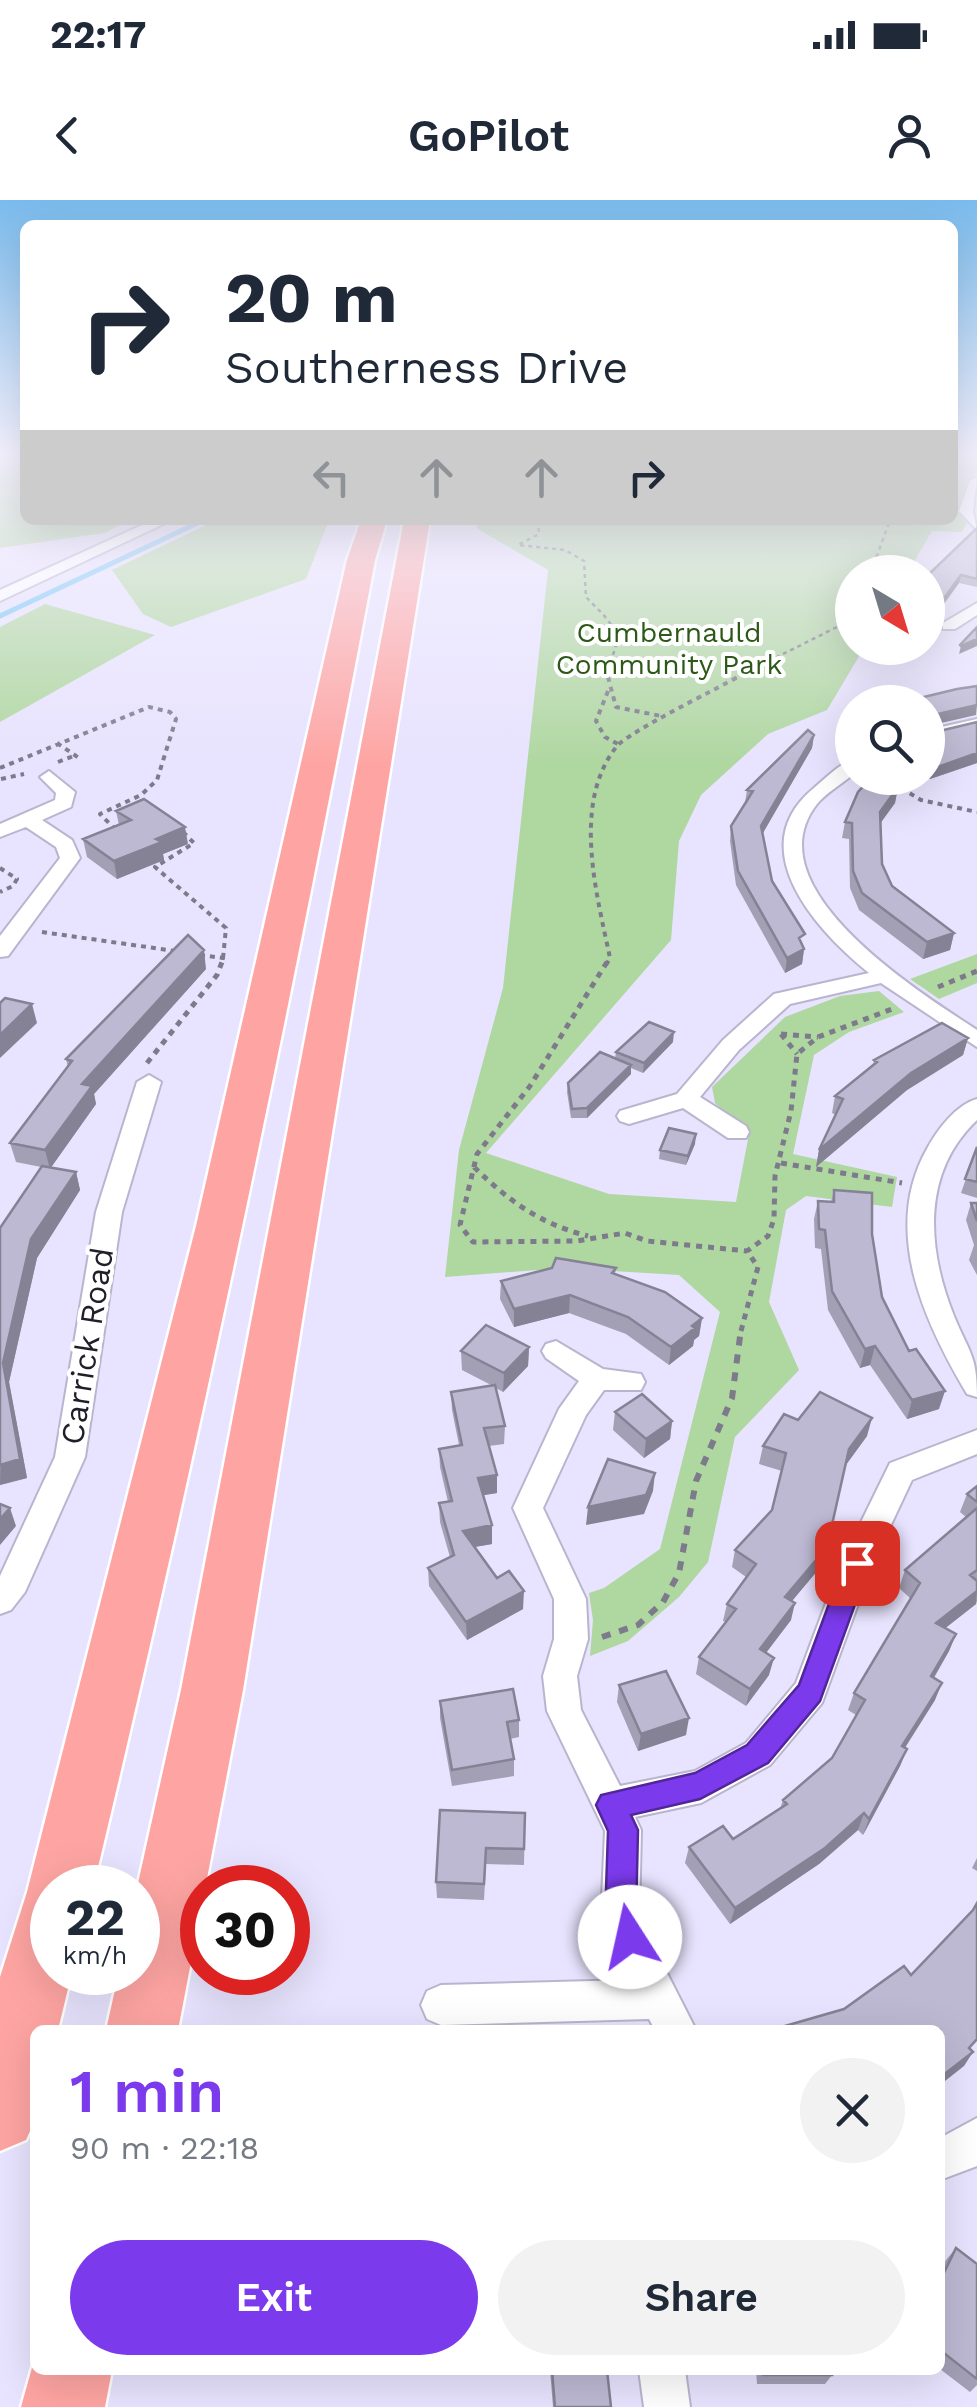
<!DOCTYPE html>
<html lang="en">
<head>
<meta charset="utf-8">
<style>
	body { margin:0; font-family:"Work Sans",sans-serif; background:#f2f2f3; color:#1f2937; height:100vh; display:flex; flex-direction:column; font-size:38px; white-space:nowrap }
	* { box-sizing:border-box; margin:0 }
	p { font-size:32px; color:#747a83 }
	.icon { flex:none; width:55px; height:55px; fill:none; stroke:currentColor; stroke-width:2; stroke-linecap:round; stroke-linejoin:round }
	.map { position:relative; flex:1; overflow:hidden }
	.sheet { position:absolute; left:30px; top:1825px; width:915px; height:350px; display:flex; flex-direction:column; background:#fff; border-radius:15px; box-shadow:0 10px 40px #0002 }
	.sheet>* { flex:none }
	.banner { position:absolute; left:20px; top:20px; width:938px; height:305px; border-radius:15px; box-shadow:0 10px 40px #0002; background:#fff; color:#1f2937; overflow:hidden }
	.needle { width:65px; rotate:142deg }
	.buttons { position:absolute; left:835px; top:355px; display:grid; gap:20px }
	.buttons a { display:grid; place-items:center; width:110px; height:110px; border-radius:50%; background:#fff; box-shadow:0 10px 40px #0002; font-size:50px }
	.speed { position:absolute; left:30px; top:1665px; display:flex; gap:20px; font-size:50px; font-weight:700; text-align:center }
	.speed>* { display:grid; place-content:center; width:130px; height:130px; border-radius:50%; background:#fff; box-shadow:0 10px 40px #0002; line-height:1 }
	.speed small { font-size:25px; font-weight:400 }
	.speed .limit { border:15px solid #d22; background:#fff; color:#111 }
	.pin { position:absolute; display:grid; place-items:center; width:85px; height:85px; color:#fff; margin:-42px; border-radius:20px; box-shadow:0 5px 15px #0006 }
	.me { position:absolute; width:110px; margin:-55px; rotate:350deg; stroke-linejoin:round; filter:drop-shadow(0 0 8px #0008) }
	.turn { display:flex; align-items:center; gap:35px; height:210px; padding:0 40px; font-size:45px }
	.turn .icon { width:130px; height:130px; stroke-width:2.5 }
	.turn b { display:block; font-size:70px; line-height:85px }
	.lanes { display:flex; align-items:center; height:95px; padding:0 40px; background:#0003; justify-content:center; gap:50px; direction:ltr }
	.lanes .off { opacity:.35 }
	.round { display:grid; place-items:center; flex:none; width:105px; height:105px; border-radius:52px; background:#f2f2f3 }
	.headline { display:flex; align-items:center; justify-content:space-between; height:170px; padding:0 40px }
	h1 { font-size:60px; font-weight:600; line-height:75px; color:#7c3aed }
	.button { display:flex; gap:20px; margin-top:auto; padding:20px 40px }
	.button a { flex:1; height:115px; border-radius:60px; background:#7c3aed; color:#fff; font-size:40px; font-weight:600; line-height:115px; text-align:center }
	.button a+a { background:#f2f2f3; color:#1f2937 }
	.status { display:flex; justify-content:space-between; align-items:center; height:70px; padding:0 50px; background:#fff; direction:ltr }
	.status svg { height:28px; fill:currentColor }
	header { display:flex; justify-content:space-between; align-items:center; height:130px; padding:0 40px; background:#fff; font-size:45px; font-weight:600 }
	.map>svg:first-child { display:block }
	.green { fill:#afd7a0 }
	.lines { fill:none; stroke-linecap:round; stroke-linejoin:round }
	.stream { stroke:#75c6f4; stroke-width:5 }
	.street-casing { stroke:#b9b5ce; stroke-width:4 }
	.highway-casing { stroke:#fff; stroke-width:5 }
	.path-far3 { stroke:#7d7a8c; stroke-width:2.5; stroke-dasharray:4 4; stroke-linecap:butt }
	.path-far2 { stroke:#7d7a8c; stroke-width:4; stroke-dasharray:5 5; stroke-linecap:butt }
	.path-far1 { stroke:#7d7a8c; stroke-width:5; stroke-dasharray:6 6; stroke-linecap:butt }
	.path { stroke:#7d7a8c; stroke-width:6; stroke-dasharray:9 9; stroke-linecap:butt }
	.street { fill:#fff; fill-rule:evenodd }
	.highway { fill:#fea5a3; fill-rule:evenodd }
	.wall { fill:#a39fb5 }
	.shaded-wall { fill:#848294 }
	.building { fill:#bdb9d3; stroke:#848294; stroke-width:2.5 }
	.route { fill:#7c3aed; stroke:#51269a; stroke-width:2.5 }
	.labels { text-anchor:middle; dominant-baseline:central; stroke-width:8; stroke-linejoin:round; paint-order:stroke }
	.far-park-label { font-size:28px; fill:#2d5918; stroke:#fff }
	.street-label { font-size:32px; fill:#201e28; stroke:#fff }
</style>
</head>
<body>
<div class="status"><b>22:17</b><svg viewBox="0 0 49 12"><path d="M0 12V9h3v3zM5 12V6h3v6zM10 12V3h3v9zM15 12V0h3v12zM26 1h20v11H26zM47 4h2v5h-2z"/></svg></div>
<header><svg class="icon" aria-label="back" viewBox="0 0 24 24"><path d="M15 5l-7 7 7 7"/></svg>GoPilot<svg class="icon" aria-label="person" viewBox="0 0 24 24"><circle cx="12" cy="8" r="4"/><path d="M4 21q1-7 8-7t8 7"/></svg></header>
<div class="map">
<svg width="977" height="2207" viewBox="0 0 977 2207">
	<rect width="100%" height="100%" fill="#e8e3fe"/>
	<path class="green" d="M0,256h25v64h105l-25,13 -105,15z
		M953,256h24v14l-19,42 9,11 -5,9 -30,-1 -24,41h-56v76h12l-37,62 -59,24 -67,61 -22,46 -8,99 -185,213 123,41 127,8 13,-68 -34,-31 -3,-16 73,-70 55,-21 39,-5 25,21 -55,20 -35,23 -21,99 104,23 -5,30 -86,-11 -20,14 -17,92 30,68 -64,67 -27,125 -29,35 -51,44 -38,15 3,-36 -4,-27 15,-5 56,-39 60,-237 -41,-37 -115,-7 -119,9 14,-127 44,-162 45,-418 -70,-41 -5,-9h479z
		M217,320h112l-23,59 -135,48 -28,-13 -31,-44z
		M45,404l110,31 -155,87v-95z
		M977,754v29l-38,16 -29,-20z"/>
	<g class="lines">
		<path class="stream" d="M0,416l204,-96"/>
		<g class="street-casing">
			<path id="street" d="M977,277l-4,34 4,19 -18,-19 11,-30z
				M153,320h19l-172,81v-11z
				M977,403v12l-22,14h-12v-6z
				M977,519v10l-49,11v-10z
				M852,560v15c-10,9 -26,18 -35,29 -66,84 104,189 160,226v17l-96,-64 -91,21 -51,46 -39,47 46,29 3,6 -3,6h-18l-45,-30 -54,16 -9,-3 -3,-5 3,-5 57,-17 46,-54 51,-46 95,-21c-53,-43 -128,-125 -55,-185 12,-10 24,-23 38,-28z
				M49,571l26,21 -4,15 -29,13 30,20 8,18 -72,98 -8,1v-21l60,-78 -4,-11 -30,-20 -26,10v-13l55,-24 1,-7 -16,-16z
				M149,875l12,7 -39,130 -37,245 -60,135 -14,18 -11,4v-38l55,-119 41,-245 41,-130z
				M977,899v21c-56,53 -50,129 -23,196 15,37 23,38 23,81l-10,-3c-44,-74 -86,-166 -39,-247 10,-18 28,-42 49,-48z
				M556,1141l47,28 38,5 4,8 -4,8h-37l-18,25 -43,93 43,91 2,40 -11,37 4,34 39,76 75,-15 51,-28 50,-60 45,-120 49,-100 87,-33v24l-65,26 -39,83 -51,140 -52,62 -69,38 -66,14 6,13 -2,88 57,112h-41l-6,-11 -208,6 -14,-6 -6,-14 6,-14 14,-6 189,-5 -29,-60 4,-89 -58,-120 -4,-35 11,-37v-40l-41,-91 46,-99 20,-28 -33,-23 -4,-7 4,-7z
				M977,1918v48l-37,14v-42z
				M639,2170h46l5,37h-46z"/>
		</g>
		<g class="highway-casing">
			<path id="highway" d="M361,320h26l-12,40c-84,445 -176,887 -282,1328h-41v84h20l-14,58h-23v90l-9,20 -26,11v-174l27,-85 169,-666 151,-666z
				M404,320h26l-187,1170 -65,340h-72l13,-58h19l-1,-84 44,-198z
				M35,2157v13h77l-7,37h-84z"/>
		</g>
		<path class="path-far3" d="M538,320l1,14 -21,11 47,5 19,11 2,36c11,12 28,25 30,41 2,14 -11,25 -7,41
			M871,372l19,-52
			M733,479l114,-57 5,-7"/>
		<path class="path-far2" d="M608,477l8,30 45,9
			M608,491l-12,30 9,16 13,7
			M57,543l22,15
			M58,562l16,-6
			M0,568l149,-61 21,5 6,7 -19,61 -16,15 -41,19 14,14
			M884,578l37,22 56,12
			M1,579l23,-5
			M183,632l11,11 -39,24 71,61 -3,30
			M0,668l17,11 -4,7 -13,6
			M42,732l133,19
			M200,755l23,3 -2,7
			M606,765l4,-7c-13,-63 -39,-155 7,-212 12,-14 99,-57 121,-69"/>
		<path class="path-far1" d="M607,762l-77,124 -53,68 -17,71 13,17 104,-1 48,-8 22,8 100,10
			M938,787l39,-16
			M781,834l37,3
			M781,834l16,20
			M147,863l70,-88 5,-13
			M781,963l121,20
			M474,967c35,34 66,57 114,69
			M741,1131l17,-64 -11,-16 21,-15 6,-17 1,-43 16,-65 6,-57 21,-17 74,-28"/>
		<path class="path" d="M602,1437l36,-12 25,-23 16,-29 17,-92 36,-83 9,-69"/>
		<use href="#street" class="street"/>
		<use href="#highway" class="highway"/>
	</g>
	<path class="wall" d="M977,328v59l-18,-4 -31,43z
		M977,522v41l-47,16 -3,-1 1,-48 3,3z
		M814,535l-2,13 -50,86 10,47 32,68 -2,15 -17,9 -49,-88 -6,-44 1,-15 14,-23 2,-13z
		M898,587l-3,16 -15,20 2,41 10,22 62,47 -4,17 -27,9 -64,-49 -9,-22 -1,-49 -7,-1 3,-16z
		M116,611l72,33 -25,10 1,6 -47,19 -30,-22 -4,-18 36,-14z
		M206,769l-112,125 2,10 -45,63 25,5 4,18 -43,68 -28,124 18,96 -27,7v-257l41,-61 -25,-5 -6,-19 58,-76 -2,-8z
		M968,838l-5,17 -56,35 -91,77 3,-17 17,-35 -4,-2 3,-17 38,-30 1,-6z
		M673,842l-30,31 -12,-5v6l-44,44h-16l-4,-26 1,-9 47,-25 1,-6z
		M695,944l-9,21 -27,-6 1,-9z
		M977,947v51l-16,-5z
		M834,990l38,44 10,63 57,112 -32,10 -37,-54 -10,3 -32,-58 -7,-61 -6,-1 -1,-29 4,-18 13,1z
		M971,1003h6v72l-8,-15 5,-15 -8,-25z
		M616,1068l-1,7 87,43 -3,18 -5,4 -1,6 -24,19 -43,-31 -57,-21 -55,14 -14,-28 1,-18z
		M529,1147l-1,19 -25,26 -7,-4 9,38 -1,18 -15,2 8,29v18l-13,2 8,49 -18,3 23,31 26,31 -56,31 -38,-54 -1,-18 22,-11 -10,-35 -1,-19 9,-1 -8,-35 -1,-18 20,-4 -7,-35 -1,-18 40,-7 -29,-15 -1,-19z
		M615,1212l57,9 -2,18 -26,19 -31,-28z
		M798,1220l69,16 -21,29 -23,99 -31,37 -1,19 -25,33 3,22 -23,31 -50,-32 3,-17 27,-35 -3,-1 4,-17 19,-27 -14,-10 3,-17 37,-40 10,-39 -23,-7 4,-18z
		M977,1286v115l-1,3 -31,24 11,6 -7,17 -15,27 1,22 -30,48 2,1 -7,17 -37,69 -5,-5 -39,34 -89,60 -45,-61 4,-16 44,-8 47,-30 3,-9 49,-42 24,-43 -8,-5 6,-17 57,-94 -12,-11 6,-18 61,-53 -6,-5 7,-18z
		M619,1485l67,50 -48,16 -21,-49z
		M440,1501l79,19v17l-9,2 4,20v17l-62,10 -12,-68z
		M525,1613l-1,52 -38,-1 -2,36 -47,-2 -1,-16z
		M977,1658v13l-5,-3z
		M956,2048l21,16v121l-7,7 -30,-23v-97l6,-12z
		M550,2170h57l4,37h-58z
		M756,2170h75l1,5 -7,9h-68z"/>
	<path class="shaded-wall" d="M961,375l-2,8 -31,43v-6z
		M977,439v7l-18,8 2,-8z
		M977,505l-1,10 -48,11 1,-10z
		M814,535l-2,13 -53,92 2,-14z
		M977,553v10l-47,16 2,-10z
		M898,587l-3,16 -18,25 3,-16z
		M185,627l3,17 -25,10 1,6 -47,19 -3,-18 42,-22z
		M954,733l-4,17 -27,9 4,-17z
		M804,749l-2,15 -17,9 2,-15z
		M204,750l2,19 -112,125 2,10 -46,65 -5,-19 37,-66z
		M32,804l5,19 -37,35v-23z
		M674,832l-1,10 -30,31 1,-10z
		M968,838l-5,17 -56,35 -91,77 3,-17 92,-77z
		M631,865v9l-44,44v-10z
		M696,934l-1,10 -9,21 2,-9z
		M76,972l4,18 -43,68 -28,124 18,96 -27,7 3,-122 28,-124z
		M570,1095l-1,18 -55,14v-18z
		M702,1118l-3,18 -5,4 -1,6 -24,19 2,-18 21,-21z
		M875,1146l-5,19 -10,3 5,-19z
		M529,1147l-1,19 -25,26 1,-19z
		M945,1191l-6,18 -32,10 5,-19z
		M872,1218l-5,18 -22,30 4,-17z
		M672,1221l-2,18 -26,19 2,-19z
		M655,1273l-2,18 -9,23 -58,11 2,-18z
		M497,1275v18l-19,3v-18z
		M10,1308l6,18 -16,19v-26z
		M492,1325v19l-29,5v-18z
		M827,1347l-4,17 -42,50 4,-17z
		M524,1391l-1,18 -56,31 -1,-18z
		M977,1391l-1,13 -47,37 7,-18z
		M795,1403l-4,17 -35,46 4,-17z
		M956,1434l-7,17 -25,43 7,-18z
		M774,1458l-5,17 -23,31 4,-17z
		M942,1483l-7,17 -40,63 7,-17z
		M689,1518l-3,17 -48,16 3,-17z
		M907,1549l-7,17 -37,69 6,-16z
		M864,1613l-6,17 -39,34 -89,60 5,-16z
		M973,1852l-9,14 -24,19 2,-9z"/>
	<path class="building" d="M977,328v51l-16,-4 -33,45v-45z
		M977,427v12l-16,7 -1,-1z
		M977,486v19l-48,11 -1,9v-23h-25l54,-13z
		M977,522v31l-45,16 -4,-4v-35l3,3z
		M808,530l6,5 -53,91 11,55 33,53 -6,4 5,11 -17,9 -49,-87 -7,-45 22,-35 -6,-1z
		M870,579l28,8 -18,25 2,52 10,22 62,47 -27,9 -65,-49 -9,-22 -1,-48 -7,-1 13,-30z
		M144,599l41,28 -29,12 6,3 -48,19 -31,-22 48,-19 -15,-9z
		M188,735l16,15 -122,134 10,2 -47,64 -35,-7 62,-82 -6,-2z
		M5,798l27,6 -32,31v-32z
		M649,822l25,10 -30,31 -28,-11z
		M942,823l26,15 -57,35 -92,77 24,-51 -8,-3 42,-34 -3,-2z
		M600,852l31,13 -44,43 -15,1 -4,-26z
		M669,928l27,6 -8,22 -28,-6z
		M977,947v35l-12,-3z
		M42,966l34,6 -45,67 -28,124 17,96 -20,6v-237z
		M834,990l38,3v41l10,63 27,54 7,-2 29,42 -33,9 -37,-54 -10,3 -33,-58 -7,-61 -6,-1 -1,-28 16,1z
		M971,1003h6v18z
		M556,1058l60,10 -4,5 53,19 37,26 -10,8 3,2 -24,19 -43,-30 -58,-22 -56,14 -13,-28 51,-13z
		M486,1125l43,22 -25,26 -43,-22z
		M495,1185l10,41 -21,2 13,47 -19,3 14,47 -29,6 34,47 12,-7 15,20 -58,31 -38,-54 26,-13 -15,-52 13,-2 -13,-52 23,-4 -11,-53z
		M820,1192l52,26 -23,31 -22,98 -42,50 10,6 -35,46 14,9 -24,31 -51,-32 37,-48 -9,-5 29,-40 -21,-14 37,-40 14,-57 -23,-7 21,-32 14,6z
		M642,1194l30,27 -26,18 -31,-27z
		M608,1259l47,14 -9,22 -58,12z
		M977,1286v16l-10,-8z
		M0,1304l10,4 -10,11z
		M977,1308v62l-7,5 7,6v10l-41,32 20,11 -25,42 11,7 -40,63 5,3 -38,70 -5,-6 -39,35 -90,60 -46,-61 34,-21 10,13 54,-35 -4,-4 49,-42 33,-58 -11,-7 66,-110 -15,-13z
		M666,1471l23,47 -48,16 -22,-49z
		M513,1489l6,31 -12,2 7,37 -62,11 -12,-69z
		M440,1610l85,3 -1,36 -38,-1 -2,36 -48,-2z
		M977,1703v136l-8,9 4,4 -31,24 -2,-2v-44h-169l73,-21 60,-43 7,9 62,-65z
		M956,2048l21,16v115l-37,-29v-69z
		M552,2170h55l4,37h-56z
		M763,2170h68l1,5h-69z"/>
	<linearGradient id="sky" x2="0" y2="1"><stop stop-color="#7abbed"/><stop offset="0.45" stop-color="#f5f2ff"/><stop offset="1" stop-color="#f5f2ff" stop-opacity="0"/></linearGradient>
	<rect width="977" height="565" fill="url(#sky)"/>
	<path class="route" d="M857,1352l9,3 4,8 -50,138 -52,62 -68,36 -69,16 7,15 -2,87 10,20 -5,11 -11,5 -11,-5 -14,-28 3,-89 -12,-26 5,-10 94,-22 52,-28 52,-60 45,-122 4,-8z"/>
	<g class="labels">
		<g class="far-park-label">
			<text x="669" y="432">Cumbernauld<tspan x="669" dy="32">Community Park</tspan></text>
		</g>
		<g class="street-label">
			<text transform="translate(87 1146) rotate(-81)">Carrick Road</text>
		</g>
	</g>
</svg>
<div class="buttons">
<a><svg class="needle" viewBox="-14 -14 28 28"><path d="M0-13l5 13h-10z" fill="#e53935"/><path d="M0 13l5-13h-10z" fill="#747a83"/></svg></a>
<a><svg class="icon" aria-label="search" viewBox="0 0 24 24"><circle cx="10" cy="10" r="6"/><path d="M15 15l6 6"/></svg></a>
</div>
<div class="speed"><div>22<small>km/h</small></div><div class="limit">30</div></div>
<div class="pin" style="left:857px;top:1363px;background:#d93025"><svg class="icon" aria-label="arrive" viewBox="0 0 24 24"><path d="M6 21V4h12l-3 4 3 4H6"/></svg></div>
<svg class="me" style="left:630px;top:1737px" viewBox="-20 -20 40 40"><circle r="19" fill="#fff"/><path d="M0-13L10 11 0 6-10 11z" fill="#7c3aed"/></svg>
<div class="banner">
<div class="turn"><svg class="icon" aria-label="right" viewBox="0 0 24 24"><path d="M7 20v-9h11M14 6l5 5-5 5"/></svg><div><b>20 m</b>Southerness Drive</div></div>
<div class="lanes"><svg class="icon off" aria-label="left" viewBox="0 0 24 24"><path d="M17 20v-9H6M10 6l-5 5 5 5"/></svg><svg class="icon off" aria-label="ahead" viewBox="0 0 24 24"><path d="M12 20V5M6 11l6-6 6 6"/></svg><svg class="icon off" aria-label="ahead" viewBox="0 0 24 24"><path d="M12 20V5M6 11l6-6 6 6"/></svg><svg class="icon" aria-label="right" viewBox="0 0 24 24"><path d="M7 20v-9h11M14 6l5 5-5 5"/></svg></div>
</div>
<section class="sheet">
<div class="headline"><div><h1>1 min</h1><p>90 m · 22:18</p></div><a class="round"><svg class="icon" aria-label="close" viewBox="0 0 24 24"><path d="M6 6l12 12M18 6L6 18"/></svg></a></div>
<div class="button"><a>Exit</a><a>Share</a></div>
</section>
</div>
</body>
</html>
